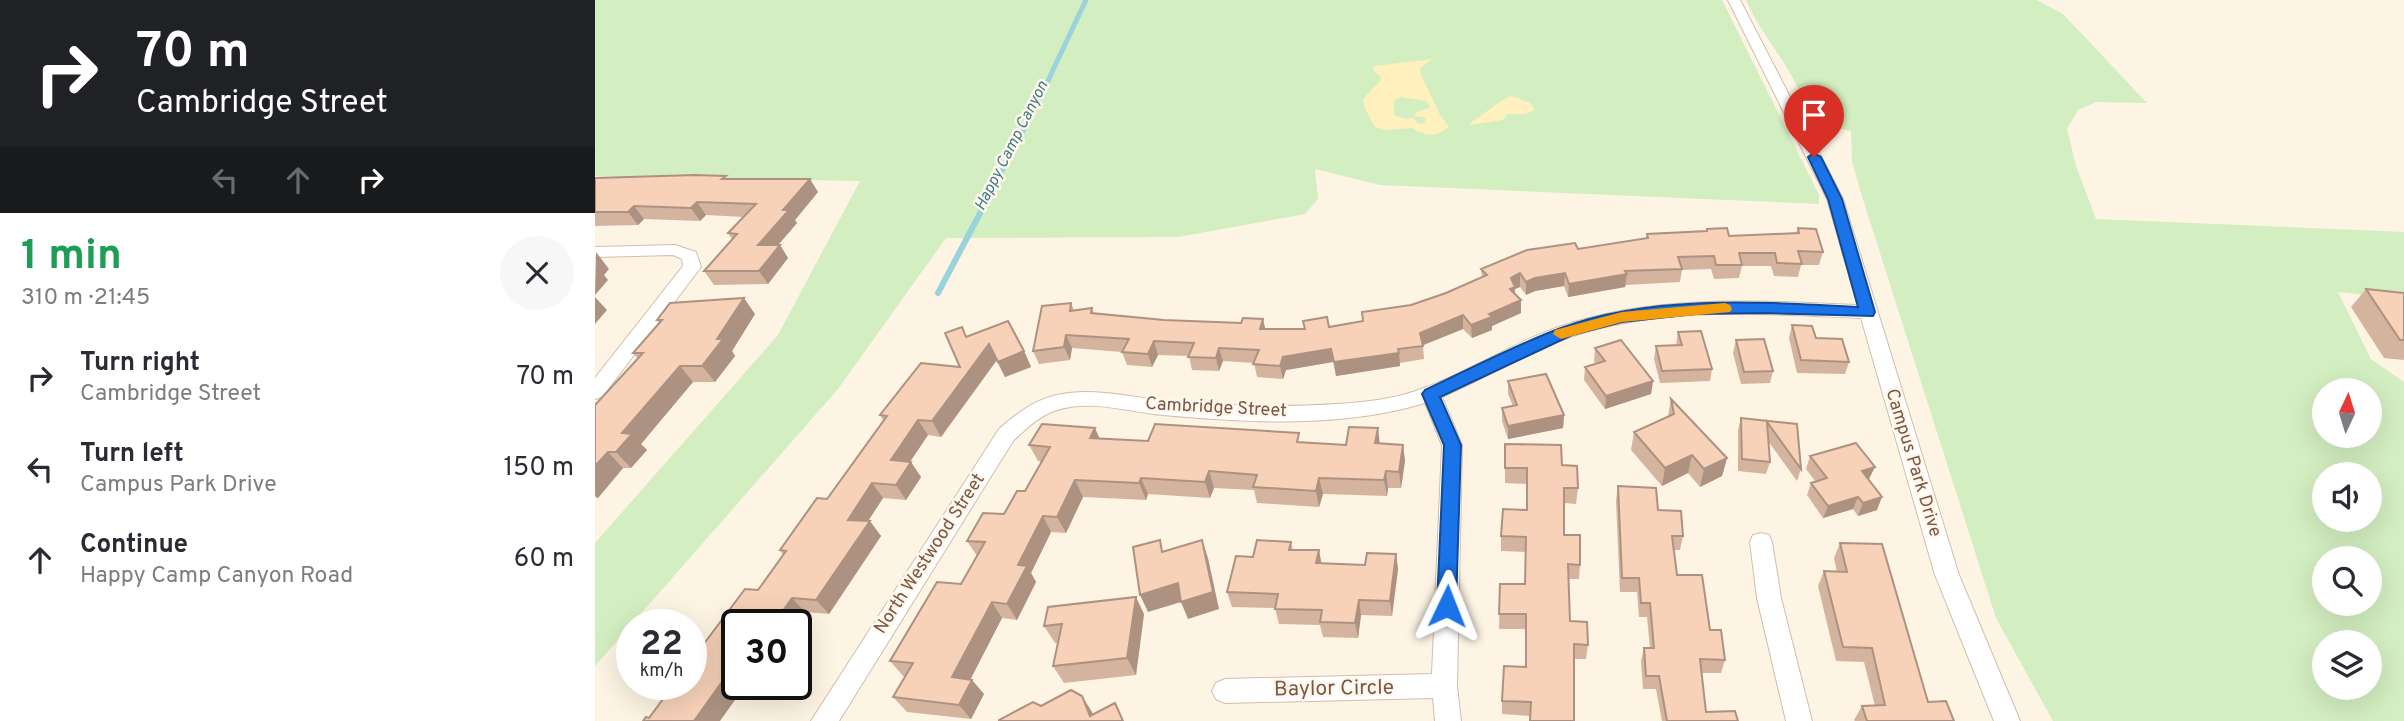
<!DOCTYPE html>
<html lang="en">
<head>
<meta charset="utf-8">
<style>
	body { margin:0; font-family:Overpass,sans-serif; background:#f7f7f7; color:#2b2b33; height:100vh; display:flex; flex-direction:column; font-size:26px; white-space:nowrap }
	* { box-sizing:border-box; margin:0 }
	p { font-size:23px; color:#7c7c81 }
	.icon { flex:none; width:38px; height:38px; fill:none; stroke:currentColor; stroke-width:2; stroke-linecap:round; stroke-linejoin:round }
	.map { position:relative; flex:1; overflow:hidden }
	.side { display:flex; flex-direction:column; background:#fff; width:595px }
	.side>* { flex:none }
	.guide { background:#202124; color:#fff; overflow:hidden }
	.needle { width:46px; rotate:4deg }
	.controls { position:absolute; left:1717px; top:378px; display:grid; gap:14px }
	.controls a { display:grid; place-items:center; width:70px; height:70px; border-radius:50%; background:#fff; box-shadow:0 7px 28px #0002; font-size:35px }
	.speed { position:absolute; left:21px; top:609px; display:flex; gap:14px; font-size:35px; font-weight:700; text-align:center }
	.speed>* { display:grid; place-content:center; width:91px; height:91px; border-radius:50%; background:#fff; box-shadow:0 7px 28px #0002; line-height:1 }
	.speed small { font-size:18px; font-weight:400 }
	.speed .limit { border:4px solid #111; border-radius:10px; background:#fff; color:#111 }
	.pin { position:absolute; display:grid; place-items:center; width:60px; height:60px; color:#fff; margin:-72px -30px; border-radius:50% 50% 50% 0; rotate:-45deg; box-shadow:0 0 7px #0007 }
	.pin .icon { rotate:45deg }
	.me { position:absolute; width:77px; margin:-38px; rotate:2deg; stroke-linejoin:round; filter:drop-shadow(0 0 5px #0008) }
	.turn { display:flex; align-items:center; gap:24px; height:147px; padding:0 21px; font-size:32px }
	.turn .icon { width:91px; height:91px; stroke-width:2.5 }
	.turn b { display:block; font-size:49px; line-height:60px }
	.lanes { display:flex; align-items:center; height:66px; padding:0 21px; background:#0003; justify-content:center; gap:35px; direction:ltr }
	.lanes .off { opacity:.35 }
	.round { display:grid; place-items:center; flex:none; width:74px; height:74px; border-radius:37px; background:#f7f7f7 }
	.summary { display:flex; align-items:center; justify-content:space-between; height:119px; padding:0 21px }
	h1 { font-size:42px; font-weight:700; line-height:52px; color:#1e9e55 }
	ul { padding:0; list-style:none }
	li { display:flex; align-items:center; gap:21px; height:91px; padding:0 21px }
	li div { flex:1 }
	li b { display:block; font-size:26px }
	li em { font-style:normal }
	main { display:flex; flex:1; min-height:0 }
	.map>svg:first-child { display:block }
	.green { fill:#d3eec0; fill-rule:evenodd }
	.sand { fill:#fff0bd; fill-rule:evenodd }
	.lines { fill:none; stroke-linecap:round; stroke-linejoin:round }
	.stream-far1 { stroke:#9bd3dd; stroke-width:5 }
	.stream { stroke:#9bd3dd; stroke-width:6 }
	.street-casing { stroke:#d3bdab; stroke-width:2 }
	.street { fill:#fff; fill-rule:evenodd }
	.wall { fill:#d4b49e }
	.shaded-wall { fill:#ad9281 }
	.building { fill:#f7d1b8; stroke:#ad9281; stroke-width:2 }
	.route { fill:#1a73e8; stroke:#114b97; stroke-width:2 }
	.slow { fill:#f59e0b }
	.labels { text-anchor:middle; dominant-baseline:central; stroke-width:5; stroke-linejoin:round; paint-order:stroke }
	.far-water-label { font-size:16px; font-style:italic; fill:#3b7b87; stroke:#fff7ec }
	.street-label { font-size:18px; fill:#795846; stroke:#fff7ec }
	.near-street-label { font-size:21px; fill:#795846; stroke:#fff7ec }
</style>
</head>
<body>
<main>
<section class="side">
<div class="guide">
<div class="turn"><svg class="icon" aria-label="right" viewBox="0 0 24 24"><path d="M7 20v-9h11M14 6l5 5-5 5"/></svg><div><b>70 m</b>Cambridge Street</div></div>
<div class="lanes"><svg class="icon off" aria-label="left" viewBox="0 0 24 24"><path d="M17 20v-9H6M10 6l-5 5 5 5"/></svg><svg class="icon off" aria-label="ahead" viewBox="0 0 24 24"><path d="M12 20V5M6 11l6-6 6 6"/></svg><svg class="icon" aria-label="right" viewBox="0 0 24 24"><path d="M7 20v-9h11M14 6l5 5-5 5"/></svg></div>
</div>
<div class="summary"><div><h1>1 min</h1><p>310 m · 21:45</p></div><a class="round"><svg class="icon" aria-label="close" viewBox="0 0 24 24"><path d="M6 6l12 12M18 6L6 18"/></svg></a></div>
<ul>
<li><svg class="icon" aria-label="right" viewBox="0 0 24 24"><path d="M7 20v-9h11M14 6l5 5-5 5"/></svg><div><b>Turn right</b><p>Cambridge Street</p></div><em>70 m</em></li>
<li><svg class="icon" aria-label="left" viewBox="0 0 24 24"><path d="M17 20v-9H6M10 6l-5 5 5 5"/></svg><div><b>Turn left</b><p>Campus Park Drive</p></div><em>150 m</em></li>
<li><svg class="icon" aria-label="ahead" viewBox="0 0 24 24"><path d="M12 20V5M6 11l6-6 6 6"/></svg><div><b>Continue</b><p>Happy Camp Canyon Road</p></div><em>60 m</em></li>
</ul>
</section>
<div class="map">
<svg width="1809" height="721" viewBox="0 0 1809 721">
	<rect width="100%" height="100%" fill="#fef4e3"/>
	<path class="green" d="M0,0h1127l97,195v9l-439,-19 -65,-16 3,30 -13,15 -127,23 -232,1 -108,151 -243,277v-123l183,-208 82,-154 -265,-5z
		M1151,0h291l26,14 84,89 -51,-1 -18,8 -11,19 9,37 20,53 308,13v67l-66,-7 33,67 33,23v339h-351l-57,-103 -136,-428 -8,-29 -1,-30 -42,-8c-9,-13 -6,-26 -14,-41 -15,-29 -35,-50 -49,-82zM1729,390h45v46h-45zM1729,474h45v46h-45zM1729,558h45v46h-45zM1729,642h45v46h-45z"/>
	<path class="sand" d="M838,59l-12,8 -1,5 19,41 10,14c-12,10 -24,10 -37,1l-27,2 -10,-3 -10,-18 -2,-10 17,-18 1,-4 -8,-6 1,-5zM806,97l25,4 4,7 -14,4 -2,4 12,2 -1,5 -6,1 -6,-6 -7,1 -12,-4v-15z
		M917,96l18,7 5,7 -10,4h-18l-4,6 -33,5 1,-3c13,-7 29,-23 41,-26z"/>
	<g class="lines">
		<path class="stream-far1" d="M400,184l42,-80 49,-104"/>
		<path class="stream" d="M343,293l58,-110"/>
		<g class="street-casing">
			<path id="street" d="M1133,0h12l103,199 116,376 61,146h-26l-59,-146 -74,-257c-95,-4 -196,-13 -288,18 -45,15 -87,42 -131,61l20,48 -5,241 4,35h-26l-2,-23 -208,5 -9,-4 -4,-8 4,-8 9,-4 207,-5 10,-229 -17,-42c-83,25 -176,20 -262,12 -34,-3 -72,-16 -106,-5 -17,5 -31,19 -44,31l-174,280h-28l188,-292c17,-15 35,-29 58,-34 35,-8 70,2 105,5 57,6 117,8 174,4 30,-2 61,-5 88,-16 47,-17 88,-45 135,-61 96,-33 199,-26 299,-22l-31,-106z
				M80,245l21,7 5,15 -99,130 -7,2v-21l88,-112 -1,-7 -9,-4 -78,2v-10z
				M1166,533l8,2 3,7 9,56 31,123h-26l-29,-123 -7,-56 3,-7z"/>
		</g>
		<use href="#street" class="street"/>
	</g>
	<path class="wall" d="M0,178l133,1 90,13 -23,28 2,3 -19,22h2l8,13 -20,26 -54,1 -10,-14 28,-32 -4,-6 16,-16 -38,-2 -6,6 -56,-2 -6,6 -43,1z
		M1203,228l25,24 -4,13h-18l-3,12 -24,-1 -3,-10h-29l-3,12 -25,1 -3,-10 -29,1 -2,12 -54,3 -1,2 -57,10 -4,-11 -29,5 -9,4 -6,-8 -5,2 -1,5 7,6v13l-29,13v4l-20,8 -9,-9 -40,16 1,14 -24,4v3l-64,10 -3,-14 -47,8 -3,9 -26,-2 -3,-14 -31,-2 -4,10 -27,-1 -3,-14 -31,-1 -6,12 -25,-2 -5,-13 -50,-4 -2,12 -31,4 -6,-13 38,-48 3,7 18,-2 2,5 70,7 77,3 22,-4 2,10h40l24,-2 34,-6 83,-28 36,-15 -1,-9 97,-20 68,-10 1,-5 59,-3 1,-2 22,7 67,-3z
		M1771,289l38,4v67l-20,-2 -33,-51z
		M160,314l-23,37 3,5 -20,26h-22l-52,62 6,6 -16,18h-8l-25,30 -3,-1v-92l43,-46 -5,-6 26,-30 -2,-3z
		M1197,325l24,13 33,24 -4,12 -48,-1 -8,-35z
		M1083,332l34,37 -2,12 -50,2 -6,-24 2,-13 20,-1z
		M372,337l57,14 7,16 -26,10 -9,-17 -55,77 -13,-2 -18,27 11,15 -15,23 -23,-2 -15,23 13,15 -52,78 -24,-2 -9,13h-59v59h36l-3,5 -25,-3 -96,32 109,-128 25,-35 -3,-5 47,-51 56,-79 -3,-5 80,-48z
		M1141,340l37,31 -3,12 -29,1 -8,-31z
		M1000,348l58,33 -2,13 -46,15 -21,-29 1,-13 11,-3 -2,-3z
		M913,381l56,34 -1,13 -55,11 -6,-18v-13l11,-2 -5,-12z
		M1076,399l56,59 -5,18 -22,11 -12,-14 -26,13 -31,-36 3,-18 34,-16z
		M1146,418l56,6 4,45 -4,12 -29,-40 2,21 -4,12 -28,-3v-41z
		M505,439l48,2 153,1 45,3 34,-1 23,1 2,16 -4,27h-13l-1,8 -64,-2 -4,13 -62,-4 -3,-13 -40,-2 -4,10 -62,-4 -2,6 -63,-3 -17,36 -15,-1 -20,41 5,9 -19,38 -15,-2 -32,61 14,15 -13,25 -64,-7 -14,-15 13,-21h-3l-13,-15 71,-77 16,-28 -10,-15 37,-27 21,-23 16,-29 -3,-1 -9,-16z
		M910,444l57,21 16,23 -2,16 -12,-1v32l16,30 -1,14h-11l2,42 18,24 -2,14h-12l-44,57 -28,-2v-13l23,-34v-38h-26l1,-45h25l1,-32 -25,-1v-15l25,-26 1,-26 -22,-1z
		M1215,456l59,23 -1,1 9,30 -19,6 -5,-7 -30,9 -16,-23 4,-12 5,-1 -10,-13z
		M1023,486l40,24 25,26 -3,14h-6l3,25 33,55 15,30 -4,13h-20l5,39 32,9h-76l-6,-32h-13l-2,-28 3,-13h6l-3,-31h-8l-2,-25h-17l-4,-91z
		M696,542l2,8 28,13 44,2 31,-11 2,15 -6,47 -31,-1 -3,23 -35,-1 -3,-12 -41,-1 -4,-16 -43,-1 -5,-15 26,-35z
		M1245,543l88,159 26,19h-99l-1,-1 8,-14h13l-11,-44 -28,-1 -18,-75 6,-15 13,1 -3,-14z
		M549,614l-8,61 -72,8 -11,-17 5,-23h-3l-11,-17z"/>
	<path class="shaded-wall" d="M215,179l8,13 -23,28 2,3 -30,35 -9,-13 25,-35z
		M102,202l9,13 -6,6 -9,-13z
		M39,206l10,13 -6,6 -10,-13z
		M185,245l8,13 -20,26 -9,-13z
		M1,252l13,17 -5,6 4,5 -13,15z
		M925,273v14l-5,2 -1,11 -4,2 1,-24z
		M970,273l-1,13 -29,5 -9,4v-13l9,-4z
		M1032,274l-2,13 -57,10 1,-13z
		M0,297l12,13 -12,14z
		M149,298l11,16 -23,37 3,5 -20,26 -13,-16 15,-27z
		M926,300v13l-29,13v4l-20,8 -1,-13 18,-11z
		M868,315v14l-42,17 -1,-13z
		M668,319l3,13 -6,-3z
		M471,335l6,13 -2,12 -6,-13z
		M559,341l4,14 -6,12 -4,-13z
		M394,344l8,16 -56,77 -9,-16z
		M624,348l4,13 -4,10 -3,-13z
		M736,349l2,13 -47,8 -3,9 -3,-13 3,-9z
		M429,351l7,16 -26,10 -7,-15z
		M804,353l1,13 -64,10 -2,-14z
		M85,366l13,16 -52,62 6,6 -16,18 -15,-16 6,-19z
		M1058,381l-2,13 -46,15 1,-13z
		M969,415l-1,13 -55,11v-13z
		M323,420l10,15 -27,40 -10,-15z
		M500,428l7,16 -12,-6z
		M783,428l2,17 -5,-2z
		M808,445l2,16 -4,27 -2,-16z
		M13,452l15,16 -25,30 -3,-3v-29z
		M1097,455l-4,18 -26,13 3,-18z
		M1132,458l-5,18 -22,11 4,-18z
		M316,462l10,15 -15,23 -10,-15z
		M1280,467l-6,12 -12,4 5,-12z
		M614,471l5,17 -4,10 -5,-16z
		M791,471l2,17 -1,8 -3,-16z
		M546,478l7,16 -2,6 -7,-17z
		M724,478l4,16 -4,13 -3,-16z
		M480,480l8,17 -17,36 -9,-16z
		M277,483l11,15 -24,37 -11,-15z
		M1263,497l-5,12 -30,9 5,-12z
		M1287,497l-5,13 -19,6 5,-13z
		M448,516l8,16 -20,41 5,9 -19,38 -10,-16 11,-39z
		M275,521l11,15 -52,78 -13,-14z
		M607,540l6,18 11,51 -31,10 -7,-17 -33,10 -8,-17z
		M724,550l3,16 -6,-3z
		M801,554l2,15 -6,47 -2,-15z
		M541,597l8,17 -8,61 -9,-17z
		M197,598l13,14 -9,13h-23z
		M764,600l2,15 -3,23 -3,-15z
		M397,602l10,16 -38,74 -12,-15z
		M134,672l8,7v5h6l2,2 -25,35h-26z
		M377,680l12,14 -13,25 -12,-14z
		M169,684h9l-3,5z
		M487,696l10,16 4,9 -6,-5z"/>
	<path class="building" d="M100,175l31,1 -4,3h88l-27,31h6l-31,35h22l-21,26h-55l33,-37 -9,-1 28,-29 -59,-2 -6,6 -57,-2 -6,6h-33v-34z
		M1132,228l2,8 70,-3 -1,-5 18,1 7,23 -25,-1 4,13 -25,-1 -2,-10h-36l3,12h-26l-2,-9 -36,1 4,12 -57,2 2,3 -58,10 -4,-11 -30,5 -9,4 -6,-9 -9,5 4,9 -5,2 11,11 -32,14 3,3 -21,8 -8,-10 -43,18 3,13 -25,3 1,4 -65,9 -3,-13 -48,8 -3,9 -27,-2 6,-14 -40,-2 -3,10 -28,-1 6,-14 -40,-2 -6,13 -26,-2 7,-13 -63,-4 -2,12 -31,4 9,-45 29,-3 -1,8 22,-3 -1,5 73,7 77,3 2,-5 20,1 -3,10h45l-2,-8 24,-4 2,10 34,-6 -1,-9 49,-7 35,-12 41,-18 -6,-6 46,-19 48,-7 3,6 70,-11 -1,-4 60,-3v-2z
		M1771,289l38,4v47h-4z
		M149,298l-27,41h6l-21,27h-22l-58,67 10,1 -16,18h-8l-13,14v-61l48,-52h-10l29,-33h-5l13,-17z
		M413,321l16,30 -26,11 -9,-18 -57,77 -14,-1 -27,40 20,2 -15,23 -24,-2 -24,37 22,1 -54,79 -24,-2 -19,27h-36v48l-8,-1 -35,49h-51l3,-4 3,1 25,-34h17v-23l54,-72 13,1 28,-39 -6,-1 37,-52 10,1 60,-83 -7,-1 41,-52 39,4 -15,-34 17,-6 4,10z
		M1197,325l20,1 4,12 26,1 7,23 -48,-2z
		M1106,331l11,38 -50,2 -6,-25 26,-1 -4,-13z
		M1169,339l9,32 -29,1 -8,-32z
		M1026,340l32,41 -47,15 -21,-29 20,-6 -10,-13z
		M951,374l18,41 -56,11 -6,-18 15,-3 -9,-24z
		M1076,399l56,59 -23,11 -12,-14 -27,13 -31,-36 40,-18z
		M1146,418l56,6 4,45 -34,-47 3,40 -28,-3z
		M447,424l53,4 -5,10 58,3 7,-17 144,9 -2,9 49,3 3,-18 29,1 -3,15 28,2 -4,27 -13,-1 -2,9 -65,-2 -3,13 -63,-4 4,-12 -48,-4 -4,11 -64,-4 -2,5 -64,-3 -18,37 -14,-1 -25,49 9,1 -20,38 -15,-2 -40,75 20,3 -13,25 -66,-8 20,-34 -23,-2 47,-79 24,2 24,-42 -18,-1 16,-28 21,1 13,-23h8l25,-44 -21,-2z
		M1261,443l19,24 -13,4 20,26 -19,6 -5,-6 -30,9 -17,-23 16,-5 -17,-22z
		M910,444l56,1 1,20 15,1 1,22h-14v47h16v30l-12,-1 2,57 17,1 1,23 -14,-1v77h-44l1,-19 -29,-1 2,-35 22,1v-53h-27l1,-30h25l1,-47 -25,-1 2,-27 24,1v-42h-22z
		M1023,486l38,2 2,22 23,1 2,25h-11l5,39h25l8,55h11l4,30 -25,-1 6,53 29,-1 3,10h-71l-8,-45h-13l-2,-28h10l-4,-45h-9l-2,-25h-17z
		M565,540l2,12 40,-12 11,52 -32,10 -3,-19 -38,12 -7,-48z
		M662,540l34,2 -2,8h30l-3,13 49,2 2,-12 29,1 -6,47 -31,-1 -4,23 -35,-1 2,-12 -47,-1 3,-15 -51,-2 9,-36 17,1z
		M1245,543l42,1 46,158 18,-1 8,20h-87l-5,-15 23,-1 -13,-57 -29,-1 -19,-76 23,1z
		M541,597l-9,61 -74,8 9,-42 -18,2 4,-19z
		M476,690l11,6 8,20 25,-13 8,18h-124v-1l34,-18 8,4z"/>
	<path class="route" d="M1219,153l7,4 21,42 33,113 -2,4 -110,-3 -68,1 -73,8 -50,13 -132,62 21,48 -5,161 -2,6 -7,2 -7,-2 -3,-6 7,-161 -22,-51 3,-4c45,-21 90,-45 136,-62 90,-34 202,-26 297,-21l-30,-108 -20,-42z"/>
	<path class="slow" d="M1130,303l5,2 2,4 -2,3 -108,10 -61,17 -8,-5 2,-4 67,-18z"/>
	<g class="labels">
		<g class="far-water-label">
			<text transform="translate(417 146) rotate(-63)">Happy Camp Canyon</text>
		</g>
		<g class="street-label">
			<text transform="translate(621 408) rotate(3)">Cambridge Street</text>
			<text transform="translate(1318 463) rotate(73)">Campus Park Drive</text>
			<text transform="translate(335 554) rotate(-57)">North Westwood Street</text>
		</g>
		<g class="near-street-label">
			<text transform="translate(739 689) rotate(-1)">Baylor Circle</text>
		</g>
	</g>
</svg>
<div class="controls">
<a><svg class="needle" viewBox="-14 -14 28 28"><path d="M0-13l5 13h-10z" fill="#e53935"/><path d="M0 13l5-13h-10z" fill="#7c7c81"/></svg></a>
<a><svg class="icon" aria-label="sound" viewBox="0 0 24 24"><path d="M4 9h4l5-4v14l-5-4H4zM17 9q2 3 0 6"/></svg></a>
<a><svg class="icon" aria-label="search" viewBox="0 0 24 24"><circle cx="10" cy="10" r="6"/><path d="M15 15l6 6"/></svg></a>
<a><svg class="icon" aria-label="layers" viewBox="0 0 24 24"><path d="M12 4l9 5-9 5-9-5zM3 14l9 5 9-5"/></svg></a>
</div>
<div class="speed"><div>22<small>km/h</small></div><div class="limit">30</div></div>
<div class="pin" style="left:1219px;top:157px;background:#d93025"><svg class="icon" aria-label="arrive" viewBox="0 0 24 24"><path d="M6 21V4h12l-3 4 3 4H6"/></svg></div>
<svg class="me" style="left:852px;top:606px" viewBox="-20 -20 40 40"><path d="M0-17L14 15 0 8-14 15z" fill="#1a73e8" stroke="#fff" stroke-width="4"/></svg>
</div>
</main>
</body>
</html>
